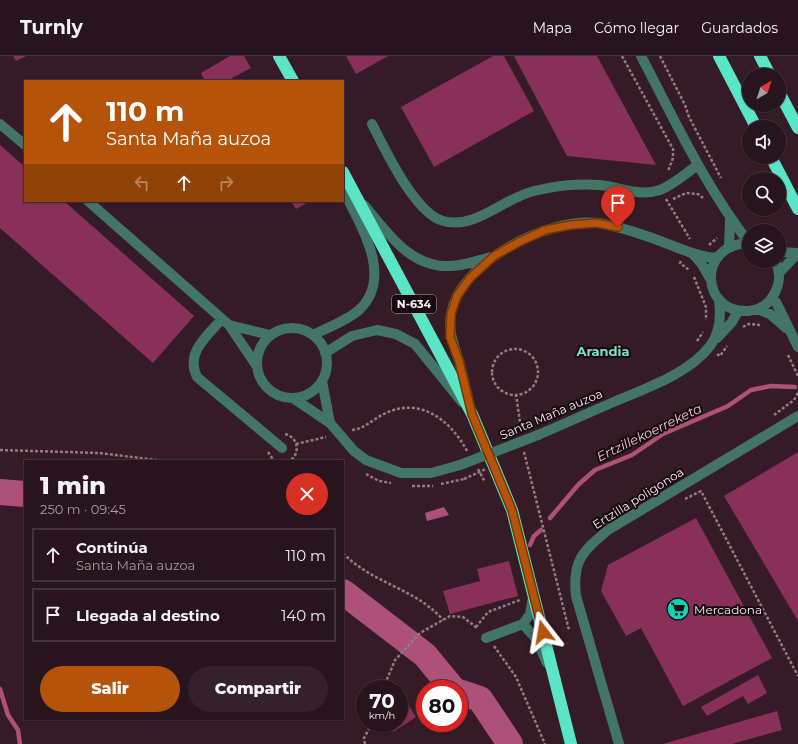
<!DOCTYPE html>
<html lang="es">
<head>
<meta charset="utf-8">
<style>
	body { margin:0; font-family:Montserrat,sans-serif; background:#342129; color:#f1f3f6; height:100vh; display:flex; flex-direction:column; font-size:15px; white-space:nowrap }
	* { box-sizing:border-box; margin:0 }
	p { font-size:13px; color:#a59ea3 }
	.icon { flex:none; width:22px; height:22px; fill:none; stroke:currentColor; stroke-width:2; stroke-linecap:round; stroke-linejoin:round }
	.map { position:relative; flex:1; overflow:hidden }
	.drawer { position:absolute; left:24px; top:404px; width:320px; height:260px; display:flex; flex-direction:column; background:#28141c; border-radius:0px; box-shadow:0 1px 3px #0004,0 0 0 1px #44333b }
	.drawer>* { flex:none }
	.hud { position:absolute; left:24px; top:24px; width:320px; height:122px; border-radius:0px; box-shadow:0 1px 3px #0004,0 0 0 1px #44333b; background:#b45309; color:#fff; overflow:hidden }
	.needle { width:26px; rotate:39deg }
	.buttons { position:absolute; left:742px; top:12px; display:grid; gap:8px }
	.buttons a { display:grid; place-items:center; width:44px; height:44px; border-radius:50%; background:#28141c; box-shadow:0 1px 3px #0004,0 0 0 1px #44333b; font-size:20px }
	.speed { position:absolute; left:356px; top:624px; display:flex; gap:8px; font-size:20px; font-weight:700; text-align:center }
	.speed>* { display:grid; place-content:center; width:52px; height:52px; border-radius:50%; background:#28141c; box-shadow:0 1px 3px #0004,0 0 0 1px #44333b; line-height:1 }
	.speed small { font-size:10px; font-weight:400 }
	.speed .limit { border:6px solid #d22; background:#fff; color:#111 }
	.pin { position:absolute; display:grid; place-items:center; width:34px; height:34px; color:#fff; margin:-41px -17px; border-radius:50% 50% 50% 0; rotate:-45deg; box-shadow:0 0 4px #0007 }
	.pin .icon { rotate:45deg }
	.me { position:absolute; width:44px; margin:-22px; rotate:346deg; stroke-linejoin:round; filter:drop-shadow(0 0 3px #0008) }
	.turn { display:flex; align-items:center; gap:14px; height:84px; padding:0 16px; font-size:18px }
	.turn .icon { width:52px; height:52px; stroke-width:2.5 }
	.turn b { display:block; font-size:28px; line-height:34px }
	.lanes { display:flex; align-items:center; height:38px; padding:0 16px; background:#0003; justify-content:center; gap:20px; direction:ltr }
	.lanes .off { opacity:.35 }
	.round { display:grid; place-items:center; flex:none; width:42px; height:42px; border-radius:21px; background:#342129 }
	.summary { display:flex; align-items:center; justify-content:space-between; height:68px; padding:0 16px }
	h1 { font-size:24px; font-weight:800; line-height:30px }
	.primary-button { display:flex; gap:8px; margin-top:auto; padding:8px 16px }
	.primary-button a { flex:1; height:46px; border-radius:24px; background:#b45309; color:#fff; font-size:16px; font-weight:800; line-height:46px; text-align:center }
	.primary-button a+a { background:#342129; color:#f1f3f6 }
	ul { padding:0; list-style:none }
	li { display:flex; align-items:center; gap:12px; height:54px; margin:0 8px 6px; padding:0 8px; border:2px solid #44333b; border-radius:0px }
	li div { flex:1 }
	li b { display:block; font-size:15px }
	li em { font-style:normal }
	header { display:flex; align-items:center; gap:24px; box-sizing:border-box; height:56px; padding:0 20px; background:#28141c; border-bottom:1px solid #44333b }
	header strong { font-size:19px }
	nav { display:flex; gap:22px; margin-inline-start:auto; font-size:14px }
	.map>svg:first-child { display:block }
	.water { fill:#ad5178 }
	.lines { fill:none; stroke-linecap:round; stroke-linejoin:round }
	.stream { stroke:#ad5178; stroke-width:4.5 }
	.river { stroke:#ad5178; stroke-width:26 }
	.building { fill:#893058 }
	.path { stroke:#917c84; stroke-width:2.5; stroke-dasharray:3 2; stroke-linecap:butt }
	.minor { stroke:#437468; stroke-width:10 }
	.highway { stroke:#5be5c7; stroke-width:12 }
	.path-bridge { stroke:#917c84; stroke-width:2.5; stroke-dasharray:3 2; stroke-linecap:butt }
	.minor-bridge { stroke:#437468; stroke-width:10 }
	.route-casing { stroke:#753606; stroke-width:10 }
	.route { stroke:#b45309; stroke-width:7 }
	.labels { text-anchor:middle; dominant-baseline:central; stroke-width:4; stroke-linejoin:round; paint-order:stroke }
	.shield { fill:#150a0e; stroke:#b8aaaf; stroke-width:1 }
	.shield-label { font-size:11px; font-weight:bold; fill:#feeff4 }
	.street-label { font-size:12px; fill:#feeff4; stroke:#150a0e }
	.poi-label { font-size:12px; fill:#feeff4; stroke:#150a0e; text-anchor:start }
	.neighbourhood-label { font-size:13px; font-weight:bold; fill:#7de0c8; stroke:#150a0e }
	.water-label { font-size:13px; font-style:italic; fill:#f3c0d2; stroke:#150a0e }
</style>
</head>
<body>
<header>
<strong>Turnly</strong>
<nav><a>Mapa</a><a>Cómo llegar</a><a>Guardados</a></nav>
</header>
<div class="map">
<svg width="798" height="688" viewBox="0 0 798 688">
	<rect width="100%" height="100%" fill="#351b25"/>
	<path class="water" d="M444,451l5,8 -22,6 -2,-8z"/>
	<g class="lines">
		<path class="stream" d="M550,462l29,-34 16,-14 37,-15 31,-21 65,-28 23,-16 20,-4 24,1
			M530,489l4,-9 7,-6
			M0,633l8,26 10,15 2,14"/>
		<path class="river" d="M0,436l25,2
			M343,536l82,63 28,34
			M459,636l21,7 30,45"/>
	</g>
	<path class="building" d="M13,0h13l-10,5z
		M230,0h14l7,12 -19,10 2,3h-29l-4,-8z
		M346,0h42l-32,18z
		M493,0h11l30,55 -100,56 -33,-60z
		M514,0h83l59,109 -89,-9z
		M0,89l25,22v34h39l130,115 -41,47 -153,-135z
		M291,145h19l-14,8z
		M798,396v169l-74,-125z
		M696,462l76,140 -89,48 -42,-78 -15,8 -25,-45 7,-26z
		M509,505l9,35 -68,18 -7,-23 37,-10 -3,-12z
		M758,619l9,18 -19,11 -5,-8 -36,20 -6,-9z
		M401,637l15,24 -23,15 -6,-9h12v-29z
		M777,655l5,19 -50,14h-69z"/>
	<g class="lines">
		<path class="path" d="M622,0l51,93v9l-5,13
			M660,0l25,49 4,12 32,61
			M666,143l24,40
			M673,143l13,-6 12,1 5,4
			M709,189l8,-7
			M681,205l-1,2 9,7
			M694,221l12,30v13
			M743,271l5,-3 13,1
			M697,285l6,-9
			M492 316a23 23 0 1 1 46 0a23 23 0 1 1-46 0Z
			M717,298l3,2 7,-10
			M788,299l10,21
			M516,338l5,35
			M774,359l20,-15 4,-7
			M352,374c12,-1 20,-10 30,-15 36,-20 68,4 85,36
			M285,378c13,3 16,19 5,27
			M296,388l30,-7
			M0,394l99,3 66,8
			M268,396l6,9
			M524,396l45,178
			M478,413l7,13
			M366,418l13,7 12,2
			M441,428l23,-5
			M412,430h21
			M685,443l16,-8 97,185
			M343,497c28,30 74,36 100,67
			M476,571l12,-15 32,-12
			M494,590l22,31 29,67
			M383,633l12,-29 25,-27 30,-17 13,1 14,11
			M365,688l-1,-6 8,-15"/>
		<path class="minor" d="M641,0c33,63 64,130 108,187
			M0,68l25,21
			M372,68c13,25 43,90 71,97 32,9 61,-23 91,-30 23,-5 41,-8 66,-6 20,2 38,12 60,5 13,-5 26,-17 38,-25
			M88,145l141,124 27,40
			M364,149c23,27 46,63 86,61 15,0 28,-6 42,-9
			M749,187c-54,2 -47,71 -1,68 10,-1 20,-6 25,-15 7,-11 8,-24 2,-35
			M729,191l1,-27
			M779,196l19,1
			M693,198l8,9 10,17
			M779,217l19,-20
			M772,242l4,4 22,45
			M757,253l13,5 16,14
			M222,263c-15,17 -37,34 -25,58l85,71
			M229,269l41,10
			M257 307a35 35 0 1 1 70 0a35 35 0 1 1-70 0Z
			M313,279c14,-7 35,-15 46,-25 36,-34 0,-86 -16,-121
			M717,282l15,-16 6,-11
			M325,297l27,-17 25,-6 19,4 19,10 47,58
			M322,325l8,42 24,28 12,9 35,13h30l29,-8
			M293,342l37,25
			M469,347c-3,-14 -6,-28 -10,-42 -5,-16 -11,-29 -8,-47 8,-52 98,-97 147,-91 25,4 47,12 70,21 16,6 31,13 49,14
			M538,379c26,-11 52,-23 78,-34 30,-13 74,-28 94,-55 10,-13 11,-31 9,-46
			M523,568l13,15 11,24
			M486,582l37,-14 7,-10 3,-17
			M619,688l-43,-148c-4,-35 6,-44 32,-66l190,-114"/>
		<path class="highway" d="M279,0l14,25
			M719,0l37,71
			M760,0l10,19
			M779,36l19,36
			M771,101l27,52
			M343,116l129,242 40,96 59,234"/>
		<path class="path-bridge" d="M464,423l22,-10"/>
		<path class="minor-bridge" d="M460,409l78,-30"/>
	</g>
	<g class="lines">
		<g class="route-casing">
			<path id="route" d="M543,576l-31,-122 -40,-96 -13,-53 -9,-24 1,-23 6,-18 13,-18 24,-22 25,-14 26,-12 26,-5 25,-2 22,4"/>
		</g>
		<use href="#route" class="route"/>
	</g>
	<defs>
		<g id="supermarket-disc" transform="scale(1.15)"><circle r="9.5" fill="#0fd5b4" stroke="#150a0e"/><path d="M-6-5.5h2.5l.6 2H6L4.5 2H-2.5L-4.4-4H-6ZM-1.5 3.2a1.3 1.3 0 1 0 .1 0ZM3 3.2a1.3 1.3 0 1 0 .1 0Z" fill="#111"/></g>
	</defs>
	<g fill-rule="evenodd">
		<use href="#supermarket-disc" x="678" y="553"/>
	</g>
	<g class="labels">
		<rect class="shield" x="392" y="239" width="44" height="18" rx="3"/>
		<g class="shield-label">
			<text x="414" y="248">N-634</text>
		</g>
		<g class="street-label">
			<text transform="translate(551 358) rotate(-23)">Santa Maña auzoa</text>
			<text transform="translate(638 442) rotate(-32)">Ertzilla poligonoa</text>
		</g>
		<g class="poi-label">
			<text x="694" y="553">Mercadona</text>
		</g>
		<g class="neighbourhood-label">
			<text x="603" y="295">Arandia</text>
		</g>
		<g class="water-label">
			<text transform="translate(649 376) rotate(-26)">Ertzillekoerreketa</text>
		</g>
	</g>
</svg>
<div class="buttons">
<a><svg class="needle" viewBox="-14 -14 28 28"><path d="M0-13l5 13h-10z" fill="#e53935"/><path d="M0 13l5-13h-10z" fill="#a59ea3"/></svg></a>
<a><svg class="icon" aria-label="sound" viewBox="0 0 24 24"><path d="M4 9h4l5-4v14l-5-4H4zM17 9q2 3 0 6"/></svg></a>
<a><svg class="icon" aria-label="search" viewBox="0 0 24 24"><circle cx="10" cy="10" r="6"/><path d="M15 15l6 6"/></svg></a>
<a><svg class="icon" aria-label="layers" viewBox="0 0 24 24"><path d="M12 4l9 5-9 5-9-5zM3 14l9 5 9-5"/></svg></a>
</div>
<div class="speed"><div>70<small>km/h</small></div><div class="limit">80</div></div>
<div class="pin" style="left:618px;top:171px;background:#d93025"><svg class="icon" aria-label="arrive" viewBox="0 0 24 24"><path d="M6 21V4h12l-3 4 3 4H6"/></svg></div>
<svg class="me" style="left:543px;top:576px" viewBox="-20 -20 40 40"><path d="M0-17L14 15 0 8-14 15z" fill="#b45309" stroke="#fff" stroke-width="4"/></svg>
<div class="hud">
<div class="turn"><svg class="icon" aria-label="ahead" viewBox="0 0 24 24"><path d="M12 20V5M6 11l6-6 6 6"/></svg><div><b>110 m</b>Santa Maña auzoa</div></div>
<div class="lanes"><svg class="icon off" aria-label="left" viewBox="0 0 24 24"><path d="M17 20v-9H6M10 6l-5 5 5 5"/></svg><svg class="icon" aria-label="ahead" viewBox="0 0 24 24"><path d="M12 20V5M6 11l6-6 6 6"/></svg><svg class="icon off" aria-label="right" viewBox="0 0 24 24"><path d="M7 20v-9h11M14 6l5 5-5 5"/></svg></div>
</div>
<section class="drawer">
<div class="summary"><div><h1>1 min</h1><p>250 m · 09:45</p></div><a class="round" style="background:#d93025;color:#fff"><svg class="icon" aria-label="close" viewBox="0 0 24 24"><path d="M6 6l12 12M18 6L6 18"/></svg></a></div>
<ul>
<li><svg class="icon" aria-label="ahead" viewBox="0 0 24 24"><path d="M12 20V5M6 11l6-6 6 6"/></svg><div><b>Continúa</b><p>Santa Maña auzoa</p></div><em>110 m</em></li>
<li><svg class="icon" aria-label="arrive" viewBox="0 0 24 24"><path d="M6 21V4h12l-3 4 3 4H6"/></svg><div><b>Llegada al destino</b></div><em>140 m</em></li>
</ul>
<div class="primary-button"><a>Salir</a><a>Compartir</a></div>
</section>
</div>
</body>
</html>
